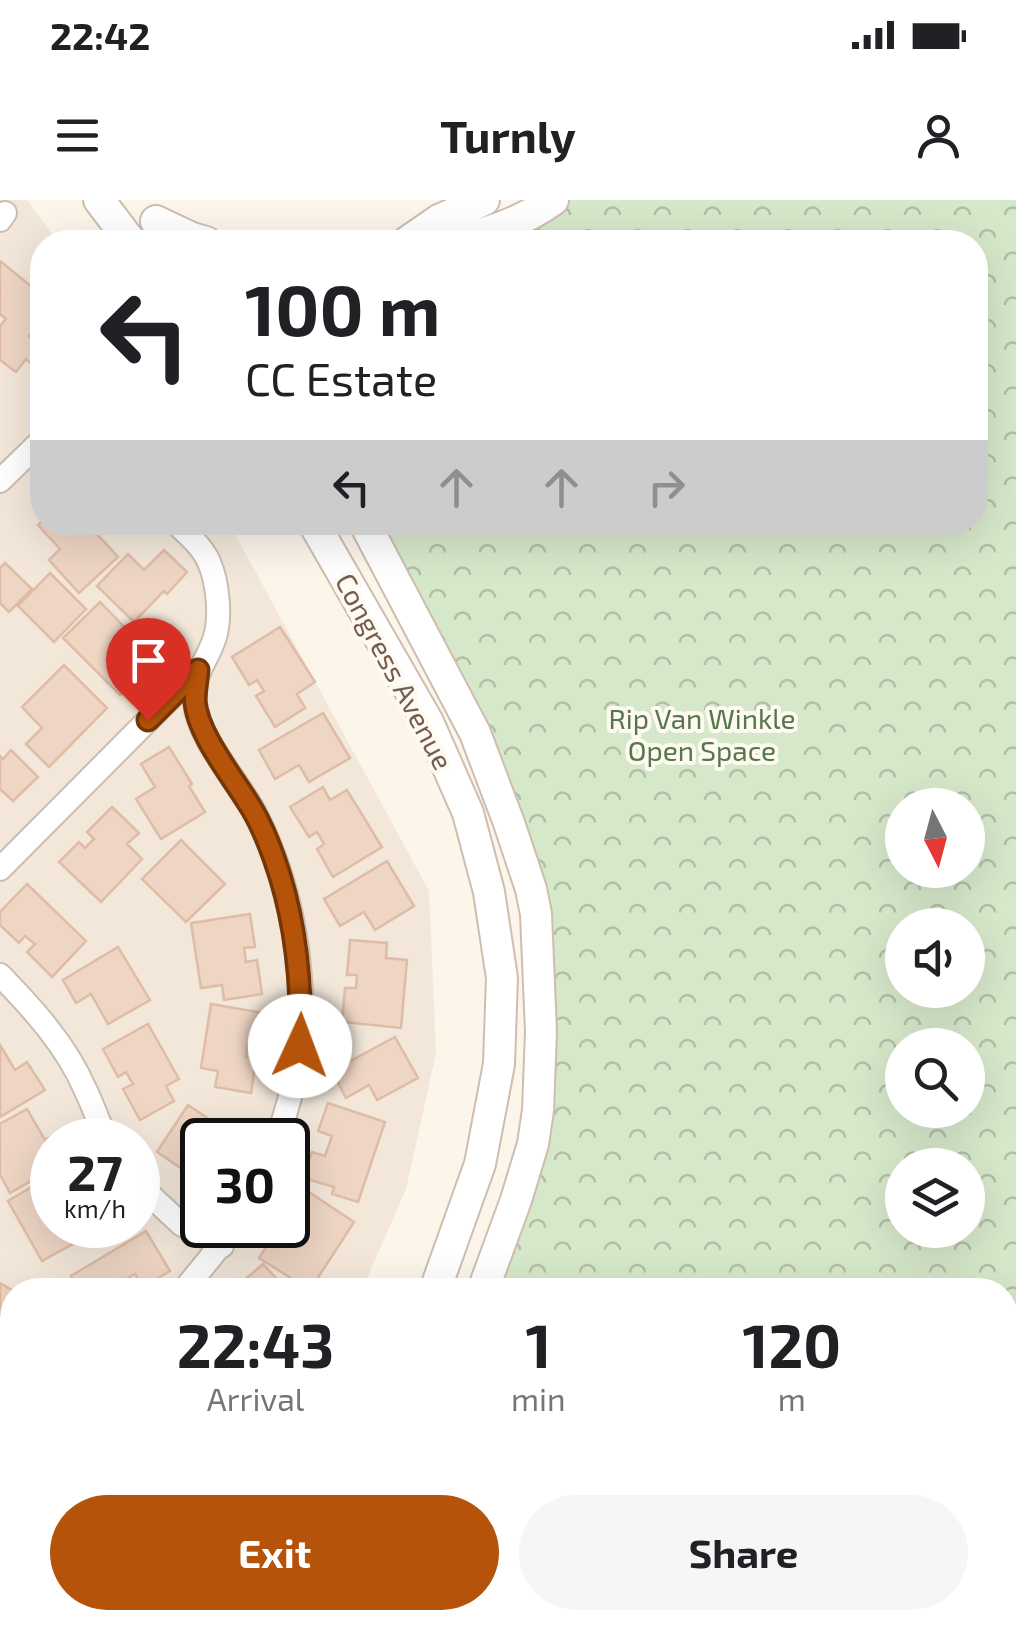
<!DOCTYPE html>
<html lang="en">
<head>
<meta charset="utf-8">
<style>
	body { margin:0; font-family:"Exo 2",sans-serif; background:#f6f6f6; color:#202124; height:100vh; display:flex; flex-direction:column; font-size:38px; white-space:nowrap }
	* { box-sizing:border-box; margin:0 }
	p { font-size:32px; color:#757577 }
	.icon { flex:none; width:55px; height:55px; fill:none; stroke:currentColor; stroke-width:2; stroke-linecap:round; stroke-linejoin:round }
	.map { position:relative; flex:1; overflow:hidden }
	.sheet { position:absolute; left:0px; top:1078px; width:1018px; height:352px; display:flex; flex-direction:column; background:#fff; border-radius:40px 40px 0 0; box-shadow:0 10px 40px #0002 }
	.sheet>* { flex:none }
	.guide { position:absolute; left:30px; top:30px; width:958px; height:305px; border-radius:40px; box-shadow:0 10px 40px #0002; background:#fff; color:#202124; overflow:hidden }
	.needle { width:65px; rotate:174deg }
	.fabs { position:absolute; left:885px; top:588px; display:grid; gap:20px }
	.fabs a { display:grid; place-items:center; width:100px; height:100px; border-radius:50%; background:#fff; box-shadow:0 10px 40px #0002; font-size:50px }
	.speed { position:absolute; left:30px; top:918px; display:flex; gap:20px; font-size:50px; font-weight:700; text-align:center }
	.speed>* { display:grid; place-content:center; width:130px; height:130px; border-radius:50%; background:#fff; box-shadow:0 10px 40px #0002; line-height:1 }
	.speed small { font-size:25px; font-weight:400 }
	.speed .limit { border:5px solid #111; border-radius:15px; background:#fff; color:#111 }
	.pin { position:absolute; display:grid; place-items:center; width:85px; height:85px; color:#fff; margin:-102px -42px; border-radius:50% 50% 50% 0; rotate:-45deg; box-shadow:0 0 10px #0007 }
	.pin .icon { rotate:45deg }
	.me { position:absolute; width:110px; margin:-55px; rotate:2deg; stroke-linejoin:round; filter:drop-shadow(0 0 8px #0008) }
	.turn { display:flex; align-items:center; gap:35px; height:210px; padding:0 50px; font-size:45px }
	.turn .icon { width:130px; height:130px; stroke-width:2.5 }
	.turn b { display:block; font-size:70px; line-height:85px }
	.lanes { display:flex; align-items:center; height:95px; padding:0 50px; background:#0003; justify-content:center; gap:50px; direction:ltr }
	.lanes .off { opacity:.35 }
	.eta { display:flex; justify-content:space-evenly; align-items:center; height:170px; text-align:center }
	.eta b { font-size:60px; font-weight:700; line-height:70px }
	.primary-button { display:flex; gap:20px; margin-top:auto; padding:20px 50px }
	.primary-button a { flex:1; height:115px; border-radius:60px; background:#b45309; color:#fff; font-size:40px; font-weight:700; line-height:115px; text-align:center }
	.primary-button a+a { background:#f6f6f6; color:#202124 }
	.status { display:flex; justify-content:space-between; align-items:center; height:70px; padding:0 50px; background:#fff; direction:ltr }
	.status svg { height:28px; fill:currentColor }
	header { display:flex; justify-content:space-between; align-items:center; height:130px; padding:0 50px; background:#fff; font-size:45px; font-weight:700 }
	.map>svg:first-child { display:block }
	.residential { fill:#f2e7d9; fill-rule:evenodd }
	.park { fill:url(#park-crowns); fill-rule:evenodd }
	.lines { fill:none; stroke-linecap:round; stroke-linejoin:round }
	.stream { stroke:#a7cdd4; stroke-width:9 }
	.building { fill:#eed5c4; stroke:#dfbca6; stroke-width:2.5 }
	.street-casing { stroke:#ccbdb1; stroke-width:26 }
	.secondary-casing { stroke:#cfbdaf; stroke-width:34 }
	.street { stroke:#fff; stroke-width:22 }
	.secondary { stroke:#fff; stroke-width:30 }
	.route-casing { stroke:#753606; stroke-width:25 }
	.route { stroke:#b45309; stroke-width:18 }
	.labels { text-anchor:middle; dominant-baseline:central; stroke-width:8; stroke-linejoin:round; paint-order:stroke }
	.street-label { font-size:28px; fill:#745d4f; stroke:#fef9f1 }
	.park-label { font-size:28px; fill:#567848; stroke:#fef9f1 }
</style>
</head>
<body>
<div class="status"><b>22:42</b><svg viewBox="0 0 49 12"><path d="M0 12V9h3v3zM5 12V6h3v6zM10 12V3h3v9zM15 12V0h3v12zM26 1h20v11H26zM47 4h2v5h-2z"/></svg></div>
<header><svg class="icon" aria-label="menu" viewBox="0 0 24 24"><path d="M4 6h16M4 12h16M4 18h16"/></svg>Turnly<svg class="icon" aria-label="person" viewBox="0 0 24 24"><circle cx="12" cy="8" r="4"/><path d="M4 21q1-7 8-7t8 7"/></svg></header>
<div class="map">
<svg width="1016" height="1429" viewBox="0 0 1016 1429">
	<defs>
		<pattern id="park-crowns" width="20" height="18" patternUnits="userSpaceOnUse" patternTransform="scale(2.5)"><rect width="20" height="18" fill="#d6e8ca"/><path d="M2 6a3 3 0 1 1 6 0M12 15a3 3 0 1 1 6 0" fill="none" stroke="#b2bfa6"/></pattern>
	</defs>
	<rect width="100%" height="100%" fill="#fbf5ea"/>
	<path class="residential" d="M0,0h27l31,42h-16v280l187,1 200,368 7,162 -30,136 -44,101h-350v293l-12,-8zM52,940h86v85h-86zM202,940h86v85h-86z"/>
	<path class="park" d="M553,0h463v1429h-776l7,-11h758v-328h-522l50,-146 -2,-256 -167,-365 611,-1v-280h-521zM902,605h66v65h-66zM902,725h66v65h-66zM902,845h66v65h-66zM902,965h66v65h-66z"/>
	<g class="lines">
		<path class="stream" d="M754,1418l13,11"/>
	</g>
	<path class="building" d="M0,61l42,34 -2,5 2,2v21l-2,-2 -11,15 13,11v14l-5,7 -11,-9 -10,13 -16,-12v-34l6,-7 -6,-5z
		M42,321l44,1 32,35 -39,36 -30,-33 11,-11 -22,-24z
		M164,350l23,22 -20,22 -3,-3 -30,31 -37,-36 31,-32 16,16z
		M5,363l27,26 -23,23 -9,-9v-35z
		M50,373l36,36 -32,33 -36,-36z
		M100,402l34,35 -13,13 22,22 -23,23 -57,-57z
		M280,427l35,55 -18,12 8,14 -30,19 -19,-31 8,-5 -7,-11 -8,5 -17,-28z
		M64,465l43,43 -58,59 -23,-23 16,-16 -20,-21z
		M323,513l27,45 -41,24 -10,-17 -24,14 -16,-29z
		M169,547l23,37 -3,2 16,26 -44,27 -25,-40 19,-12 -14,-23z
		M11,550l27,27 -25,24 -13,-12v-33l3,3z
		M323,587l7,13 17,-10 35,57 -49,30 -16,-28 7,-5 -7,-12 -8,5 -19,-30z
		M112,607l27,26 -12,11 15,15 -41,43 -42,-40 20,-20 6,6 9,-9 -7,-7z
		M181,640l44,44 -39,38 -44,-43z
		M387,661l27,45 -39,24 -11,-18 -24,14 -16,-27z
		M27,684l59,57 -34,36 -25,-25 8,-8 -10,-8 -6,7 -19,-18v-13z
		M250,714l5,33 -11,1 2,14 11,-2 5,34 -38,6 -2,-15 -21,3 -10,-65z
		M350,740l37,3 -1,15 21,2 -6,68 -59,-6 3,-34h11l1,-13h-10z
		M118,747l32,53 -42,24 -17,-30 -15,9 -13,-23z
		M211,804l52,9 -5,33 -10,-1 -2,12 10,2 -5,34 -36,-6 3,-16 -17,-3z
		M148,824l31,55 -13,7 8,15 -34,19 -17,-31 10,-5 -7,-12 -8,5 -15,-28z
		M395,837l23,41 -41,22 -8,-15 -23,13 -14,-27z
		M0,845l15,25 12,-8 18,28 -45,27z
		M328,903l57,19 -27,80 -26,-8 2,-7 -31,-9 9,-26 13,4 7,-20 -14,-5z
		M188,905l52,35h-38v27l-12,-9 -8,11 -25,-17z
		M27,909l18,31 15,-9 4,9h-12v29l-42,24 -10,-18v-51z
		M52,975v50h43l3,5 -56,31 -34,-60z
		M303,988l51,34 -44,68 -51,-32 18,-28 12,8 12,-19 -13,-8z
		M146,1031l24,40 -27,16 -8,-13 -19,11 3,5h-39l-9,-14z
		M263,1064l24,26h-38l-7,-8z
		M0,1083l12,7v23l-12,22z
		M8,1256l4,3v52l-12,21v-64z"/>
	<g class="lines">
		<g class="street-casing">
			<path id="street" d="M0,20l5,-7
				M0,281l42,-41
				M175,322c12,12 27,24 34,40 9,21 12,54 6,75 -8,26 -22,33 -20,65 3,38 44,79 61,113 35,69 50,152 44,229 -3,33 -13,65 -23,96
				M0,669l198,-199
				M0,775c33,34 66,70 85,114 8,16 14,34 21,51
				M138,984l43,40 41,22
				M184,1090l53,-65
				M0,1211l12,8"/>
		</g>
		<g class="secondary-casing">
			<path id="secondary" d="M99,0l32,42
				M156,21l36,17 14,4
				M407,42l32,-22 45,-20
				M454,42c35,-10 69,-20 99,-42
				M313,322l115,200 40,91 21,79 13,86 -3,86 -19,100 -45,126
				M364,322l111,211 34,90 22,66 5,25 5,118 -3,78 -5,34 -17,56 -33,90
				M180,1429l5,-11
				M240,1429l7,-11"/>
		</g>
		<use href="#street" class="street"/>
		<use href="#secondary" class="secondary"/>
	</g>
	<g class="lines">
		<g class="route-casing">
			<path id="route" d="M148,520l50,-50c-1,10 -3,21 -3,31 2,33 40,79 57,108 9,15 16,32 22,49 22,61 28,124 26,188"/>
		</g>
		<use href="#route" class="route"/>
	</g>
	<g class="labels">
		<g class="street-label">
			<text transform="translate(395 471) rotate(62)">Congress Avenue</text>
		</g>
		<g class="park-label">
			<text x="702" y="518">Rip Van Winkle<tspan x="702" dy="32">Open Space</tspan></text>
		</g>
	</g>
</svg>
<div class="fabs">
<a><svg class="needle" viewBox="-14 -14 28 28"><path d="M0-13l5 13h-10z" fill="#e53935"/><path d="M0 13l5-13h-10z" fill="#757577"/></svg></a>
<a><svg class="icon" aria-label="sound" viewBox="0 0 24 24"><path d="M4 9h4l5-4v14l-5-4H4zM17 9q2 3 0 6"/></svg></a>
<a><svg class="icon" aria-label="search" viewBox="0 0 24 24"><circle cx="10" cy="10" r="6"/><path d="M15 15l6 6"/></svg></a>
<a><svg class="icon" aria-label="layers" viewBox="0 0 24 24"><path d="M12 4l9 5-9 5-9-5zM3 14l9 5 9-5"/></svg></a>
</div>
<div class="speed"><div>27<small>km/h</small></div><div class="limit">30</div></div>
<div class="pin" style="left:148px;top:520px;background:#d93025"><svg class="icon" aria-label="arrive" viewBox="0 0 24 24"><path d="M6 21V4h12l-3 4 3 4H6"/></svg></div>
<svg class="me" style="left:300px;top:846px" viewBox="-20 -20 40 40"><circle r="19" fill="#fff"/><path d="M0-13L10 11 0 6-10 11z" fill="#b45309"/></svg>
<div class="guide">
<div class="turn"><svg class="icon" aria-label="left" viewBox="0 0 24 24"><path d="M17 20v-9H6M10 6l-5 5 5 5"/></svg><div><b>100 m</b>CC Estate</div></div>
<div class="lanes"><svg class="icon" aria-label="left" viewBox="0 0 24 24"><path d="M17 20v-9H6M10 6l-5 5 5 5"/></svg><svg class="icon off" aria-label="ahead" viewBox="0 0 24 24"><path d="M12 20V5M6 11l6-6 6 6"/></svg><svg class="icon off" aria-label="ahead" viewBox="0 0 24 24"><path d="M12 20V5M6 11l6-6 6 6"/></svg><svg class="icon off" aria-label="right" viewBox="0 0 24 24"><path d="M7 20v-9h11M14 6l5 5-5 5"/></svg></div>
</div>
<section class="sheet">
<div class="eta">
<div><b>22:43</b><p>Arrival</p></div>
<div><b>1</b><p>min</p></div>
<div><b>120</b><p>m</p></div>
</div>
<div class="primary-button"><a>Exit</a><a>Share</a></div>
</section>
</div>
</body>
</html>
